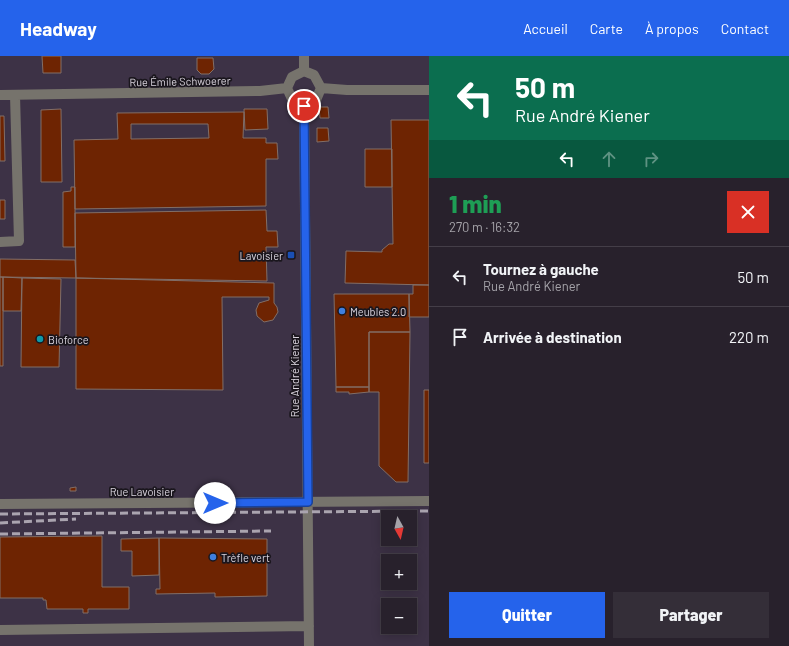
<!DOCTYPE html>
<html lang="fr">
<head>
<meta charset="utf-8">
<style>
	body { margin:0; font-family:Barlow,sans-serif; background:#342e38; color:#f1f3f6; height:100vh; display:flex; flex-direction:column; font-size:15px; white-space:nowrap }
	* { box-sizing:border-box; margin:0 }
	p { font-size:13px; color:#a5a3a9 }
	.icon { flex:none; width:22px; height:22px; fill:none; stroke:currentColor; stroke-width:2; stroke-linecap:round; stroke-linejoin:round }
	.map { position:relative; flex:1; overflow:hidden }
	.details { display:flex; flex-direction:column; background:#28212c; width:360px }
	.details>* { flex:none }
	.banner { background:#0b6e4f; color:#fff; overflow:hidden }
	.needle { width:26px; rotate:172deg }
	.controls { position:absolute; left:381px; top:454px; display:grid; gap:8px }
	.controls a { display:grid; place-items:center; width:36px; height:36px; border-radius:0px; background:#28212c; box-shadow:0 2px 10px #0003,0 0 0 1px #443e48; font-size:20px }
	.pin { position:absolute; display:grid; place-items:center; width:34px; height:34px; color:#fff; margin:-17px; border:2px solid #fff; border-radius:50%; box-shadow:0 1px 4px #0007 }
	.me { position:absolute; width:44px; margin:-22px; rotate:90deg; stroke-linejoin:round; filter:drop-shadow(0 0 3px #0008) }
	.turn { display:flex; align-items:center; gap:14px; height:84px; padding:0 20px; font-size:18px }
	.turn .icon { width:52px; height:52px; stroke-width:2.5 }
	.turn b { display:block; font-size:28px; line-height:34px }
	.lanes { display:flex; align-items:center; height:38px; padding:0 20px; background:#0003; justify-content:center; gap:20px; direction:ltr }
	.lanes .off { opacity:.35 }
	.round { display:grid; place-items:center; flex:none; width:42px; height:42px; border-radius:0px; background:#342e38 }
	.headline { display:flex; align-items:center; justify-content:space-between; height:68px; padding:0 20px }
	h1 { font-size:24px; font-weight:800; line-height:30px; color:#1e9e55 }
	.primary-button { display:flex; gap:8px; margin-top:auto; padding:8px 20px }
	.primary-button a { flex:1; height:46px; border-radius:0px; background:#2563eb; color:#fff; font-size:16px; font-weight:800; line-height:46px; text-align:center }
	.primary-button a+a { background:#342e38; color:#f1f3f6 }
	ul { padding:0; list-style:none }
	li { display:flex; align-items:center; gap:12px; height:60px; padding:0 20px; border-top:1px solid #443e48 }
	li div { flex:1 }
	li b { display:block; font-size:15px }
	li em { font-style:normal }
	header { display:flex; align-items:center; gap:24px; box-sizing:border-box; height:56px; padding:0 20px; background:#2563eb; color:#fff }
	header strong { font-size:19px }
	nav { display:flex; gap:22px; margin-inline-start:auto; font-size:14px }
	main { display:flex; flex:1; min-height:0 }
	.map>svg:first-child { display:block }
	.built { fill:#3d3246; fill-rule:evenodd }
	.building { fill:#6e2402; stroke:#826e67; fill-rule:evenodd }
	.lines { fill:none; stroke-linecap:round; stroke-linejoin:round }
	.minor { stroke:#76736c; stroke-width:10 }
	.rail { stroke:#aaa4af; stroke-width:3; stroke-dasharray:8 4; stroke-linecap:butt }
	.route-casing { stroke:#184099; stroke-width:10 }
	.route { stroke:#2563eb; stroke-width:7 }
	.transit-dot { fill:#1a4fb4; stroke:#1a161d; stroke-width:1.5 }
	.shop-dot { fill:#3f7fe0; stroke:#1a161d; stroke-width:1.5 }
	.culture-dot { fill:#0f9aa8; stroke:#1a161d; stroke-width:1.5 }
	.labels { text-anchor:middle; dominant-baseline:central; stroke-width:3.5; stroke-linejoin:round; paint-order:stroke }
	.street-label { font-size:11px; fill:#dad4de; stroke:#1a161d }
	.poi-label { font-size:11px; fill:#dad4de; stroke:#1a161d; text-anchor:start }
</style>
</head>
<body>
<header>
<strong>Headway</strong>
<nav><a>Accueil</a><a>Carte</a><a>À propos</a><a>Contact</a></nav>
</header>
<main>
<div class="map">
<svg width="429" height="590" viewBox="0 0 429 590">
	<rect width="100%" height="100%" fill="#352c3a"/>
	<path class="built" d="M0,0h429v590h-429zM388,461h22v22h-22zM388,505h22v22h-22zM388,549h22v22h-22z"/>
	<path class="building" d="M42,0h19v17h-18z
		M197,2h16l1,11 -5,5h-8l-4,-4z
		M319,51h9l1,11h-9z
		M61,53l1,73h-21v-72z
		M244,53h23l1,20 -23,1z
		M244,56l-1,26h23v5h11l1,16h-12v47l-191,3 -1,-69 44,-1 -1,-26zM131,68h77l1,14 -78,1z
		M0,60h4l1,45h-5z
		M391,64h38v165l-84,-2 1,-32 36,1v-2l7,-6h4z
		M317,72h11l1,13 -12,1z
		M365,93h27v38h-27z
		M71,131h4v60h-12v-55l8,-1z
		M0,144h5v19h-5z
		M266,154l1,21h10l1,16h-12l1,34 -191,-3 -1,-65z
		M0,203l75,1 1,18 -76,-1z
		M0,221h3v89h-3z
		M3,221l19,1 -1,33h-18z
		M22,222l39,1 -2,88h-38z
		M76,222l198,5v20l3,4 1,5 -5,8 -9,2 -7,-6 -1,-6 3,-7 10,-3v-3h-47l1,93 -147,-1z
		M413,229h16v32h-20v-23h4z
		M334,238h75l1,38h-41v55h-33z
		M369,276h41l-2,150h-12l-17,-16v-74h-10z
		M336,331h33v5l-20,2v-2h-13z
		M424,334h5v73h-5z
		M76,431v4h-6v-3z
		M102,480v51h27v22h-41v4h-5v-4h-36l-1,-9h-3v-2h-43v-61z
		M159,482v37l-27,1v-25h-11v-12z
		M159,482l108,1v57l-52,1v-4l-59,1v-5h4z"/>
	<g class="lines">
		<path class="minor" d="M304,0v15
			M321,32l26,2h82
			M0,39l260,-4 27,-3
			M304,50l5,540
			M304,50l12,-6 5,-12 -7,-13 -10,-4
			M304,50l-12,-7 -5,-11 5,-11 12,-6
			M0,186l19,-1 -4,-146
			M0,448l429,-3
			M0,574l309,-4"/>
		<path class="rail" d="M0,458l429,-3
			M0,467l76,-4
			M0,478l271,-3"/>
	</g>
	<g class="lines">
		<g class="route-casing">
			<path id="route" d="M215,447l93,-1 -4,-396"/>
		</g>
		<use href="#route" class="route"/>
	</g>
	<rect class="transit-dot" x="287" y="195" width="8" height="8" rx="2"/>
	<g class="shop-dot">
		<circle cx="342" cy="255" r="4"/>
		<circle cx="213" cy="501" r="4"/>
	</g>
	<circle class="culture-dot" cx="40" cy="283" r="4"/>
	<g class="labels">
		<g class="street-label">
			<text transform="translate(180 25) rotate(-1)">Rue Émile Schwoerer</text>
			<text transform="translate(294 320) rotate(-90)">Rue André Kiener</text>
			<text x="142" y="435">Rue Lavoisier</text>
		</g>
		<g class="poi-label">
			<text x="283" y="199" text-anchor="end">Lavoisier</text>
			<text x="350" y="255">Meubles 2.0</text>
			<text x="48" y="283">Bioforce</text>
			<text x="221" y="501">Trèfle vert</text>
		</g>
	</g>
</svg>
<div class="controls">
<a><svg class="needle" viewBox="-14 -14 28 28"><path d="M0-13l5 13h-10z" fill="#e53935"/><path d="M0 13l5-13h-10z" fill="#a5a3a9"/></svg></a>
<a>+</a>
<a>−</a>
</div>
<div class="pin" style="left:304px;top:50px;background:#d93025"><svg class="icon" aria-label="arrive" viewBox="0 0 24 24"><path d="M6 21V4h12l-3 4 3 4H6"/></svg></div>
<svg class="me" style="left:215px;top:447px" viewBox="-20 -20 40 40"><circle r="19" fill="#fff"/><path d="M0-13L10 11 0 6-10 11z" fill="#2563eb"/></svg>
</div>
<section class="details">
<div class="banner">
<div class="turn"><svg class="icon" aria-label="left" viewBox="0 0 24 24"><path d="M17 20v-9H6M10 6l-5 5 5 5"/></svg><div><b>50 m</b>Rue André Kiener</div></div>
<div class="lanes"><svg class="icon" aria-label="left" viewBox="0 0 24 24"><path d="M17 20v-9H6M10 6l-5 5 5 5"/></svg><svg class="icon off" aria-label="ahead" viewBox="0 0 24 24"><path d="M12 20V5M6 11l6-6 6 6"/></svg><svg class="icon off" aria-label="right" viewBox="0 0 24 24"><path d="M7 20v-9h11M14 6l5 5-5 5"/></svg></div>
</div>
<div class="headline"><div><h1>1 min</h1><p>270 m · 16:32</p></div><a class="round" style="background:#d93025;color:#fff"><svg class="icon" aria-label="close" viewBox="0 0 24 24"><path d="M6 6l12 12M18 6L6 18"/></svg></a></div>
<ul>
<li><svg class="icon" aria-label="left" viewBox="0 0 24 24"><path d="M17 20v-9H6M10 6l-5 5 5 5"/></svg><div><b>Tournez à gauche</b><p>Rue André Kiener</p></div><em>50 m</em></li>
<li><svg class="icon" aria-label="arrive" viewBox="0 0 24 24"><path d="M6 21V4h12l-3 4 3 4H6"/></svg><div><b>Arrivée à destination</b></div><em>220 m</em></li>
</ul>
<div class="primary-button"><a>Quitter</a><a>Partager</a></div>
</section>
</main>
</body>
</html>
